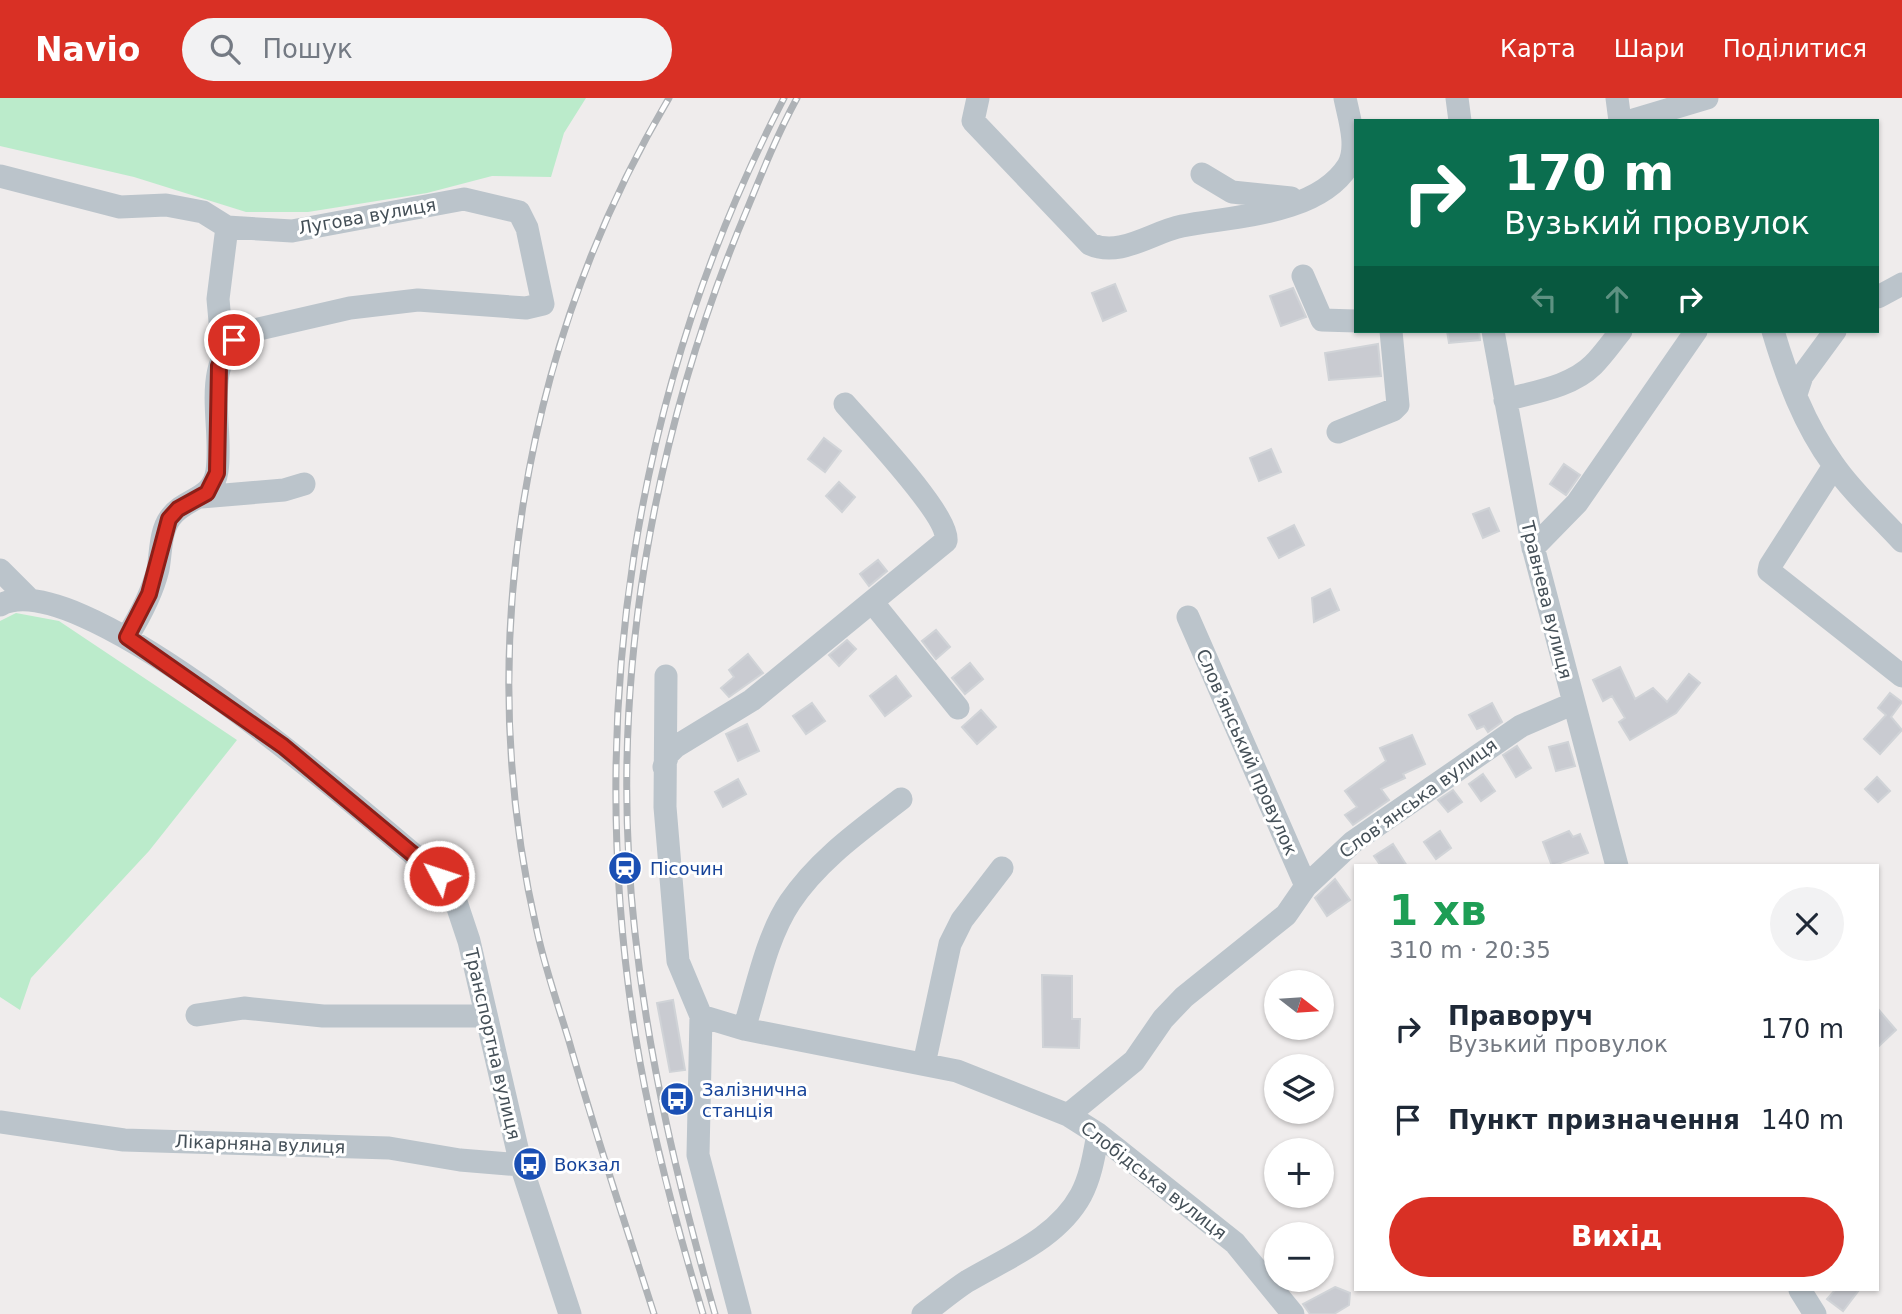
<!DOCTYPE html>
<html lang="uk">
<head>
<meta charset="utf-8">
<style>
	body { margin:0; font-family:"DejaVu Sans",sans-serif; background:#f2f2f3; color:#1f2937; height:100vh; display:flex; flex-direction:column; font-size:26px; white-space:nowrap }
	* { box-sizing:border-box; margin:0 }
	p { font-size:23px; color:#747a83 }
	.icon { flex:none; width:38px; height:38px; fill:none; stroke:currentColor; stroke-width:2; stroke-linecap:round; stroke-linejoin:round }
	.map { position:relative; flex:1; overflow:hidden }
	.panel { position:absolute; left:1354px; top:766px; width:525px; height:427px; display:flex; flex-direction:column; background:#fff; border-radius:0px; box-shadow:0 2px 5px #0004 }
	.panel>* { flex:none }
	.guide { position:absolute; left:1354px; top:21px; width:525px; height:214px; border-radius:0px; box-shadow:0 2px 5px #0004; background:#0b6e4f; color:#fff; overflow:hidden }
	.needle { width:46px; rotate:107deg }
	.fabs { position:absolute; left:1264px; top:872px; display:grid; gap:14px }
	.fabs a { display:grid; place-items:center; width:70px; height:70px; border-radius:50%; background:#fff; box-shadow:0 2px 5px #0004; font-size:35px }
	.pin { position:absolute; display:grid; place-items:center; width:60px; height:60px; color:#fff; margin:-30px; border:4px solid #fff; border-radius:50%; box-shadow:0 2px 7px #0007 }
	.me { position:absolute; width:77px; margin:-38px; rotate:310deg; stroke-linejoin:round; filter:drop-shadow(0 0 5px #0008) }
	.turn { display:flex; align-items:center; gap:24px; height:147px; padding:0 35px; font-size:32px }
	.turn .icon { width:91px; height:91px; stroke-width:2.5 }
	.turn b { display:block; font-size:49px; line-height:60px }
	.lanes { display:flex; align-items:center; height:66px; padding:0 35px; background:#0003; justify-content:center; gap:35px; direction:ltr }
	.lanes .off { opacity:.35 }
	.round { display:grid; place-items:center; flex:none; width:74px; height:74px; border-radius:37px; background:#f2f2f3 }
	.headline { display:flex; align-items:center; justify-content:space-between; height:119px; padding:0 35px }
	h1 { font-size:42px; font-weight:700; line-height:52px; color:#1e9e55 }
	.action { display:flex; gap:14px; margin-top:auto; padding:14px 35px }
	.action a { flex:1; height:80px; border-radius:42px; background:#d93025; color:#fff; font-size:28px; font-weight:700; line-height:80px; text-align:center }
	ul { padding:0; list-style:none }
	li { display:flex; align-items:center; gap:21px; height:91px; padding:0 35px }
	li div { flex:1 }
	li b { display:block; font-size:26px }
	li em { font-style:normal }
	header { display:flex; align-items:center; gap:42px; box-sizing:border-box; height:98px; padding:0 35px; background:#d93025; color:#fff }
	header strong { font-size:33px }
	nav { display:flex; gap:38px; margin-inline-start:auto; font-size:24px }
	.search { width:490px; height:63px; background:#f2f2f3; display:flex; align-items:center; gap:18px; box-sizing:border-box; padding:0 24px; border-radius:38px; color:#747a83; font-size:26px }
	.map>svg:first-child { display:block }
	.green { fill:#bbebcb }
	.building { fill:#c9cbd1; stroke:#d0d3d7; stroke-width:2 }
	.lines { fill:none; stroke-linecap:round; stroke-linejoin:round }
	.minor { stroke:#bbc4cb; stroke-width:23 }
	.rail-casing { stroke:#aeb2b6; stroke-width:7 }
	.rail { stroke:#fff; stroke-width:4.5; stroke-dasharray:13; stroke-linecap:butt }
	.route-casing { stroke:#8d1f18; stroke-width:18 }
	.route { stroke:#d93025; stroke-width:12 }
	.labels { text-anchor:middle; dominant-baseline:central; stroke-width:6; stroke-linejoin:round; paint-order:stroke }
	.street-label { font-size:18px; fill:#455058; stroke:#fff }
	.transit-label { font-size:18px; fill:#164399; stroke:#fff; text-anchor:start }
</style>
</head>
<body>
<header>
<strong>Navio</strong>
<div class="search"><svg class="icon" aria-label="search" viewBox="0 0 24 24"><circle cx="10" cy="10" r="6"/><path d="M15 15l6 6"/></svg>Пошук</div>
<nav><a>Карта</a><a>Шари</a><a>Поділитися</a></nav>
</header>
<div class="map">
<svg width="1902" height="1216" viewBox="0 0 1902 1216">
	<rect width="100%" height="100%" fill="#efecec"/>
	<path class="green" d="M0,0h586l-22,35 -13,44 -59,-1 -65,17 -119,19h-62l-112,-35 -134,-31z
		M16,515l43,8 178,119 -88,111 -118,127 -11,32 -20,-13v-376z"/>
	<path class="building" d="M1115,186l11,27 -23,10 -11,-28z
		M1293,190l13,29 -25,9 -11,-30z
		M1447,233h32l1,9 -31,3z
		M1378,246l3,32 -52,4 -4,-27z
		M824,340l17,13 -16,21 -17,-13z
		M1271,351l10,23 -22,9 -9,-23z
		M1564,366l16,11 -14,20 -16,-11z
		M839,384l16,15 -13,15 -16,-16z
		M1489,410l10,23 -16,7 -10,-24z
		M1294,427l10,20 -25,13 -11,-20z
		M878,462l9,11 -18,15 -9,-12z
		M1330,491l9,21 -25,12 -2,-24z
		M936,532l14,17 -14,12 -14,-18z
		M847,542l9,9 -17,17 -10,-11z
		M748,556l15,19 -34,24 -8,-9 13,-11 -5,-7z
		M970,565l13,16 -18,15 -13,-16z
		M1620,569l15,32 18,-11 14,14 22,-28 11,9 -24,30 -46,27 -11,-18 6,-4 -13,-22 -9,5 -10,-21z
		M896,578l15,20 -26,20 -15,-20z
		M1890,595l12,9 -11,15 11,13 -22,24 -16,-15 22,-24 -8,-7z
		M812,605l13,18 -19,13 -13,-18z
		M1492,605l10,19 -14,10 -4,-6 -7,3 -8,-14z
		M981,612l15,17 -19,17 -15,-17z
		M747,626l12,27 -21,10 -12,-27z
		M1412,637l13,29 -22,10 2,4 -24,11 8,11 -36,25 -8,-10 12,-8 -12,-16 41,-30 -6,-13z
		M1568,644l7,24 -19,5 -7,-24z
		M1517,648l14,22 -15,9 -13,-22z
		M1483,676l12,17 -14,10 -12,-17z
		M1877,679l13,14 -12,11 -13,-13z
		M738,681l8,15 -23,13 -8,-15z
		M1453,692l9,12 -14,10 -10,-12z
		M1440,733l11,17 -15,11 -12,-17z
		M1569,733l4,6 7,-3 8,19 -36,13 -9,-24z
		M1393,746l14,22h-26l-7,-10z
		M1335,781l15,21 -23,16 -12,-18z
		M1042,877l30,1v43h8l-1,29 -36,-1z
		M673,902l12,70 -15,2 -13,-69z
		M1878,911l18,21 -18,17z
		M1335,1189l15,6 -1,12 -15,9h-24l-7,-10z
		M1835,1192h24l-16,21 -16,-12z"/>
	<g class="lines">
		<path class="minor" d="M978,0l-5,23 117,123c30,14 62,-12 92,-18 50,-10 135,-11 166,-60 11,-19 1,-48 -3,-68
			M1457,0l3,23
			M1617,0l3,23
			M1630,23l77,-23
			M1202,76l30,18 59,6
			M0,78l120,31 46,-2 37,7 24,15 65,4 172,-32 55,13 8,16 16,76 -17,4 -108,-8 -68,8 -104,24c-48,29 -22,93 -29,139 -4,29 -32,26 -47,47 -10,14 -9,35 -12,51 -6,25 -18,47 -31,68
			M1303,178l19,44 34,1
			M1878,199l24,-13
			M1493,233l39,212 85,323
			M1773,233c14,47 31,93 60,133 19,28 46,52 69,77
			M223,257l-5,-56 9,-72
			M1796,296l6,-18 33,-45
			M1505,302c28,-8 66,-13 88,-35 10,-10 19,-23 28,-34
			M1338,334l55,-22 5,-5 -7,-74
			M1834,368l-64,100 -1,5 133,105
			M201,399l83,-7 20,-6
			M1533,450l44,-45 119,-172
			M0,472l29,29
			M873,505l85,105
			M0,507c82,-44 372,215 439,271l14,17 16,48 52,224 49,149
			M1188,519l118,269
			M666,578l-1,131 13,154 23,55 -3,139 42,159
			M664,669l4,-13 7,-7 77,-47 194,-159c4,-25 -81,-114 -101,-137
			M197,917l47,-7 79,8h163
			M701,918l43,13 213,42 111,44 30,19 137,109 58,71
			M744,931c13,-41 22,-91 46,-127 29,-43 71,-72 111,-103
			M924,966l26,-120 12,-24 40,-52
			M1068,1017l66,-54 29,-42 21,-22 102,-82 20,-29 47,-44 168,-116 51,-22
			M0,1024l124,18 265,8 71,12 61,5
			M1800,1192l15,24
			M923,1216c14,-10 28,-22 43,-32 40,-24 91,-43 115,-87 10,-19 13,-40 17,-61"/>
		<g class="rail-casing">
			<path id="rail" d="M654,1216c-29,-91 -59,-181 -85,-273 -11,-36 -24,-73 -32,-110 -65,-281 -15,-585 132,-833
				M703,1216c-27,-90 -52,-182 -67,-275 -52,-324 -3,-650 148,-941
				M715,1216c-36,-126 -66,-251 -80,-381 -28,-247 17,-499 113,-726 15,-37 30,-74 49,-109"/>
		</g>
		<use href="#rail" class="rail"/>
	</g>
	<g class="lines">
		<g class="route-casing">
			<path id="route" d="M234,242l-15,26 -2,107 -10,20 -29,16 -9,10 -20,75 -22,43 156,109 156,130"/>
		</g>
		<use href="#route" class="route"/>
	</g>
	<defs>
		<g id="station-disc" transform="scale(1.75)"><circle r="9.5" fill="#1a4fb4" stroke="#fff"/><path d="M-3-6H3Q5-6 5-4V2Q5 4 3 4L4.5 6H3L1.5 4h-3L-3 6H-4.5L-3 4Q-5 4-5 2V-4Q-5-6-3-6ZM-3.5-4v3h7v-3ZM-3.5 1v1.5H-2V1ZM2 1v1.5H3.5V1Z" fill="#fff"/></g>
		<g id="bus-disc" transform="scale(1.75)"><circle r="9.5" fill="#1a4fb4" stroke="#fff"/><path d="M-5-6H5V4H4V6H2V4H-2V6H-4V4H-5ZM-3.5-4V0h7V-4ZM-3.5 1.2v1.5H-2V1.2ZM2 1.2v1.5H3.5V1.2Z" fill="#fff"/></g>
	</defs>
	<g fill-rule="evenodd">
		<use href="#station-disc" x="625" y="770"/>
		<use href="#bus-disc" x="677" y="1001"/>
		<use href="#bus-disc" x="530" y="1066"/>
	</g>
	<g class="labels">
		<g class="street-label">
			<text transform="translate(367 118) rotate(-10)">Лугова вулиця</text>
			<text transform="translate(1547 502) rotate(76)">Травнева вулиця</text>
			<text transform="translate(1247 654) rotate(66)">Слов’янський провулок</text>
			<text transform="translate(1418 700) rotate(-36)">Слов’янська вулиця</text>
			<text transform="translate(493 946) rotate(77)">Транспортна вулиця</text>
			<text transform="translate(260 1046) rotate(2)">Лікарняна вулиця</text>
			<text transform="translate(1154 1082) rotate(38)">Слобідська вулиця</text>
		</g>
		<g class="transit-label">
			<text x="650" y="770">Пісочин</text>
			<text x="702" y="991">Залізнична<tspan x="702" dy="21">станція</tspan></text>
			<text x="554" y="1066">Вокзал</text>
		</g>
	</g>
</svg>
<div class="fabs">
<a><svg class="needle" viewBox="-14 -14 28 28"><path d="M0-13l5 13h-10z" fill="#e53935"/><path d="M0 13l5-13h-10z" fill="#747a83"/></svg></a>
<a><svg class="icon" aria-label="layers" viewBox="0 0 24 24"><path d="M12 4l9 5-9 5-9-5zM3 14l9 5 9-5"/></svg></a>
<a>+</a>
<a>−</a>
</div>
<div class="pin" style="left:234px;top:242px;background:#d93025"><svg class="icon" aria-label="arrive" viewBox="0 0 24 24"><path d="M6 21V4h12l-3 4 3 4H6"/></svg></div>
<svg class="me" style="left:439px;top:778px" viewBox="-20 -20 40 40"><circle r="17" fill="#d93025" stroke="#fff" stroke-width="3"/><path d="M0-11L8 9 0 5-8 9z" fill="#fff"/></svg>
<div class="guide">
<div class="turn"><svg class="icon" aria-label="right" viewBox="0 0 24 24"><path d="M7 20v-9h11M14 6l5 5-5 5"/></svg><div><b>170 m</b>Вузький провулок</div></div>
<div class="lanes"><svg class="icon off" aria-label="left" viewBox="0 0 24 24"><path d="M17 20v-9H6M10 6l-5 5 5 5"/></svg><svg class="icon off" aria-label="ahead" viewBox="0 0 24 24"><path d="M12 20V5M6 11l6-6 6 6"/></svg><svg class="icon" aria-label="right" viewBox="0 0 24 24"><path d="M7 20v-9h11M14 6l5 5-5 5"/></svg></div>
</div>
<section class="panel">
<div class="headline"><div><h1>1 хв</h1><p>310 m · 20:35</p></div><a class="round"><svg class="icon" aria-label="close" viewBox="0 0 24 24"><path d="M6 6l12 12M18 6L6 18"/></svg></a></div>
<ul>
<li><svg class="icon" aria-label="right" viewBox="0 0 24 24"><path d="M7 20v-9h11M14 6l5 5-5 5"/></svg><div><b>Праворуч</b><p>Вузький провулок</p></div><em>170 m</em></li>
<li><svg class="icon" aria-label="arrive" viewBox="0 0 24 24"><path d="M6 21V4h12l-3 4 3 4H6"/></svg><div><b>Пункт призначення</b></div><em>140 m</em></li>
</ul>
<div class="action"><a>Вихід</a></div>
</section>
</div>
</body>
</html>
